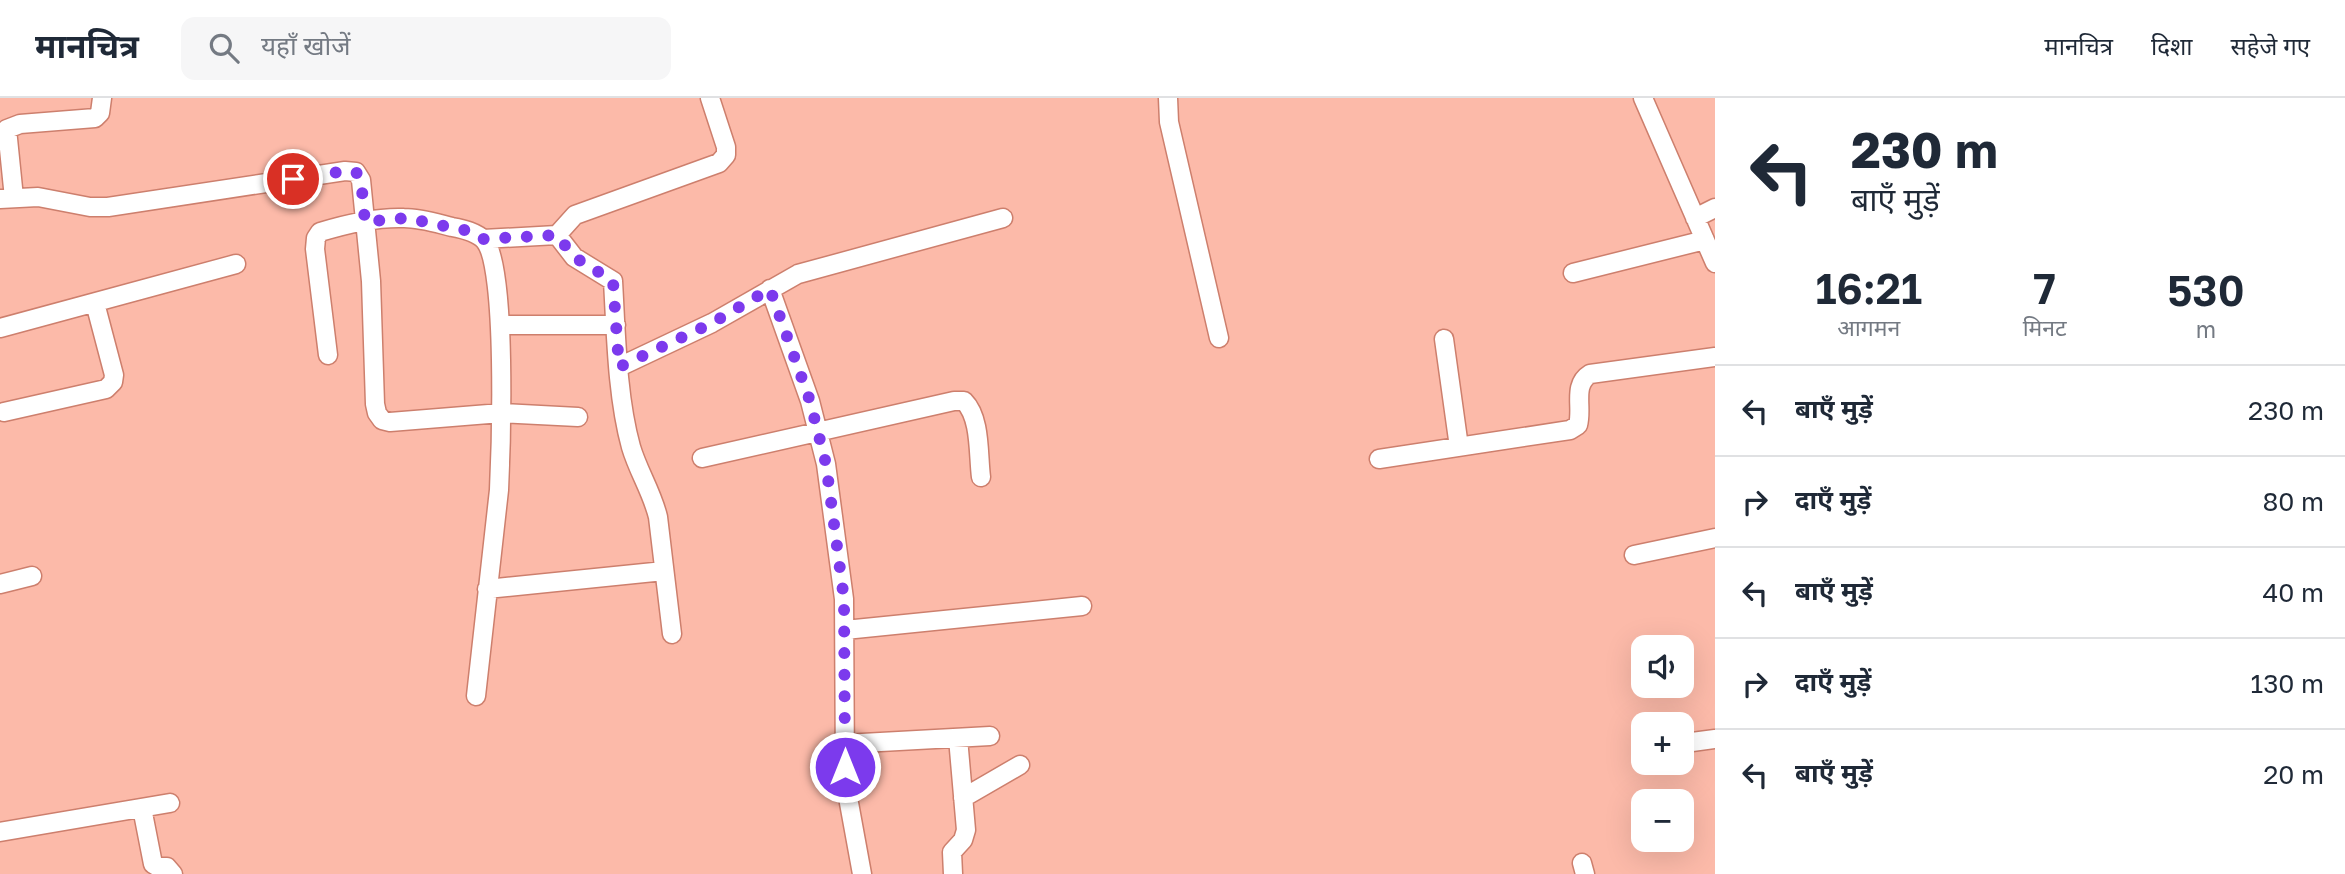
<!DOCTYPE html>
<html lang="hi">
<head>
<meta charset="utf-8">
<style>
	body { margin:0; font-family:"Golos Text","Noto Sans Devanagari",sans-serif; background:#f6f6f7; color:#1f2937; height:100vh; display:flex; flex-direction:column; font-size:26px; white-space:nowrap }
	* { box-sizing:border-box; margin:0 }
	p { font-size:23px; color:#747a83 }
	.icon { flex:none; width:38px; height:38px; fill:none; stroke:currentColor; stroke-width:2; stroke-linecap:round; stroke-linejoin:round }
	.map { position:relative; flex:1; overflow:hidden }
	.sheet { display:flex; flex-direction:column; background:#fff; width:630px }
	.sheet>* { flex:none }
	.guide { background:#fff; color:#1f2937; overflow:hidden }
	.fabs { position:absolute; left:1631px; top:537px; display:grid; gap:14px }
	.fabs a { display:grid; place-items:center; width:63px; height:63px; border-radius:14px; background:#fff; box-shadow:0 7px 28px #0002; font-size:35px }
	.pin { position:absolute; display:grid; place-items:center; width:60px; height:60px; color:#fff; margin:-30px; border:4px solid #fff; border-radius:50%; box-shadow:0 2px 7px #0007 }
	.me { position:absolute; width:77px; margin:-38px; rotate:0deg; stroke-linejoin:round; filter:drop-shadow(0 0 5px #0008) }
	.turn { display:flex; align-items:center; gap:24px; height:147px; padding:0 21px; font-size:32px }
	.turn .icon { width:91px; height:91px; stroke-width:2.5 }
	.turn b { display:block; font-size:49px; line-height:60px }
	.eta { display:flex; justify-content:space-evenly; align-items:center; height:119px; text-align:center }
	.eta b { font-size:42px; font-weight:600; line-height:49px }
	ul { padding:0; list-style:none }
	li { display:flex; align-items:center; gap:21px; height:91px; padding:0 21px; border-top:2px solid #e0e1e3 }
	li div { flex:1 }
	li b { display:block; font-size:26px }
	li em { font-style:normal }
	header { display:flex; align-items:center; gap:42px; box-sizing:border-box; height:98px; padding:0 35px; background:#fff; border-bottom:2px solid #e0e1e3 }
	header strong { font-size:33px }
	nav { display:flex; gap:38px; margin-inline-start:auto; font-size:24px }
	.search { width:490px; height:63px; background:#f6f6f7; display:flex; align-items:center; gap:18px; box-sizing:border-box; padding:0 24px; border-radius:14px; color:#747a83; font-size:26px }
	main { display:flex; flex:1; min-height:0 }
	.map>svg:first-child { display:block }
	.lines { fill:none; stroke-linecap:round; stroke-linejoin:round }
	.minor-casing { stroke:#cd7f6d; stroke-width:21 }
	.minor { stroke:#fff; stroke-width:18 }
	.route { stroke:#7c3aed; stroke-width:12; stroke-dasharray:0 21.6 }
</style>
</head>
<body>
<header>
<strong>मानचित्र</strong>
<div class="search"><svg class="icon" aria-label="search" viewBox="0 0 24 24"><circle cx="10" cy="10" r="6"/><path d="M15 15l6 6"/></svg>यहाँ खोजें</div>
<nav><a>मानचित्र</a><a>दिशा</a><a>सहेजे गए</a></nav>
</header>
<main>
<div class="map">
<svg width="1715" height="776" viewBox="0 0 1715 776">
	<rect width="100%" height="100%" fill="#fcbaa9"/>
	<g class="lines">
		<g class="minor-casing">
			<path id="minor" d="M1168,0l1,24 50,216
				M1643,0l72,165
				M14,100l-7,-69 13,-5 75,-6 5,-5 2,-15
				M0,101l38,-2 52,10h18l237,-36 11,1 5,8 10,101 4,123 2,9 5,7 8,2 111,-9 77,4
				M1695,120l20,-10
				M557,137l17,22 39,24c3,52 4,116 18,166 7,24 21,45 27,70l14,117
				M483,141l74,-4 18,-20 144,-52 7,-8v-8l-16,-49
				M1573,175l132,-33
				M770,191l40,112 16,63 18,135 1,182 17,93
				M500,227h116
				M0,230l236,-64
				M1444,241l15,108
				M328,257l-13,-106 1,-11 4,-6c26,-8 57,-15 84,-14 16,0 32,5 48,9 11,2 25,5 33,14 22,27 16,207 14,249l-23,206
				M619,269l93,-44 86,-49 205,-56
				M4,314l102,-23 7,-7 1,-7 -19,-72
				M702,360l252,-57h10c17,17 14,53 17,76
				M1379,361l191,-29 8,-5c5,-18 -6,-40 12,-51l125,-17
				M1634,457l81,-17
				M0,486l32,-8
				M487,491l177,-18
				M845,532l237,-24
				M1692,644l23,-3
				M844,646l146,-8
				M963,700l57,-33
				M142,710l11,56 5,3h9l6,7
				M0,734l170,-29
				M1582,765l3,11
				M953,776l-1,-22 11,-12 3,-10 -8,-92"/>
		</g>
		<use href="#minor" class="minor"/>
	</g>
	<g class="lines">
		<path class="route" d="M293,81l52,-8 11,1 5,8 4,42 41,-4 63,13 14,8 74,-4 17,22 39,24 6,86 93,-44 58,-34 40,112 16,63 18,135 1,168"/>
	</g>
</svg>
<div class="fabs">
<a><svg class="icon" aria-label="sound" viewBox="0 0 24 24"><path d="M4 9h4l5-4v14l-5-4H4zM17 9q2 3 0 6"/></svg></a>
<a>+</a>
<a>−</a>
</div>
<div class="pin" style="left:293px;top:81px;background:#d93025"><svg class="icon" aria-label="arrive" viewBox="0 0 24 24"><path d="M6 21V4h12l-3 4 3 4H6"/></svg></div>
<svg class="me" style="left:845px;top:669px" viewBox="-20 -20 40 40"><circle r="17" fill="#7c3aed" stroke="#fff" stroke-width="3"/><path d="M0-11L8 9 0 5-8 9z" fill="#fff"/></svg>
</div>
<section class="sheet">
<div class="guide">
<div class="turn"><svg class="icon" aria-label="left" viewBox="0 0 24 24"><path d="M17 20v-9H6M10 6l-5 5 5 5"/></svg><div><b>230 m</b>बाएँ मुड़ें</div></div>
</div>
<div class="eta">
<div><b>16:21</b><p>आगमन</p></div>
<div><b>7</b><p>मिनट</p></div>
<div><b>530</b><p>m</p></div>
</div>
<ul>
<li><svg class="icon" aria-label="left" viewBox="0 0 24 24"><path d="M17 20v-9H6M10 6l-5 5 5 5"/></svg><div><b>बाएँ मुड़ें</b></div><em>230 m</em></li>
<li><svg class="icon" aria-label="right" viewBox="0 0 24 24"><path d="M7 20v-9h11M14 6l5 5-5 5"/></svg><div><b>दाएँ मुड़ें</b></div><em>80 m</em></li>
<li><svg class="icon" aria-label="left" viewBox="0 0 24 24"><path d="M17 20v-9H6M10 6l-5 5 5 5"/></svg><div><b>बाएँ मुड़ें</b></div><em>40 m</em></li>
<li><svg class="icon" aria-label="right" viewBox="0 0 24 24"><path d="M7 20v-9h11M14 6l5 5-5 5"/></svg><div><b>दाएँ मुड़ें</b></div><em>130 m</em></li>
<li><svg class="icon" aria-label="left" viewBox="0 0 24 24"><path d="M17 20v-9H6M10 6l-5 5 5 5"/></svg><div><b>बाएँ मुड़ें</b></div><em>20 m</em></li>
</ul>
</section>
</main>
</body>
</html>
